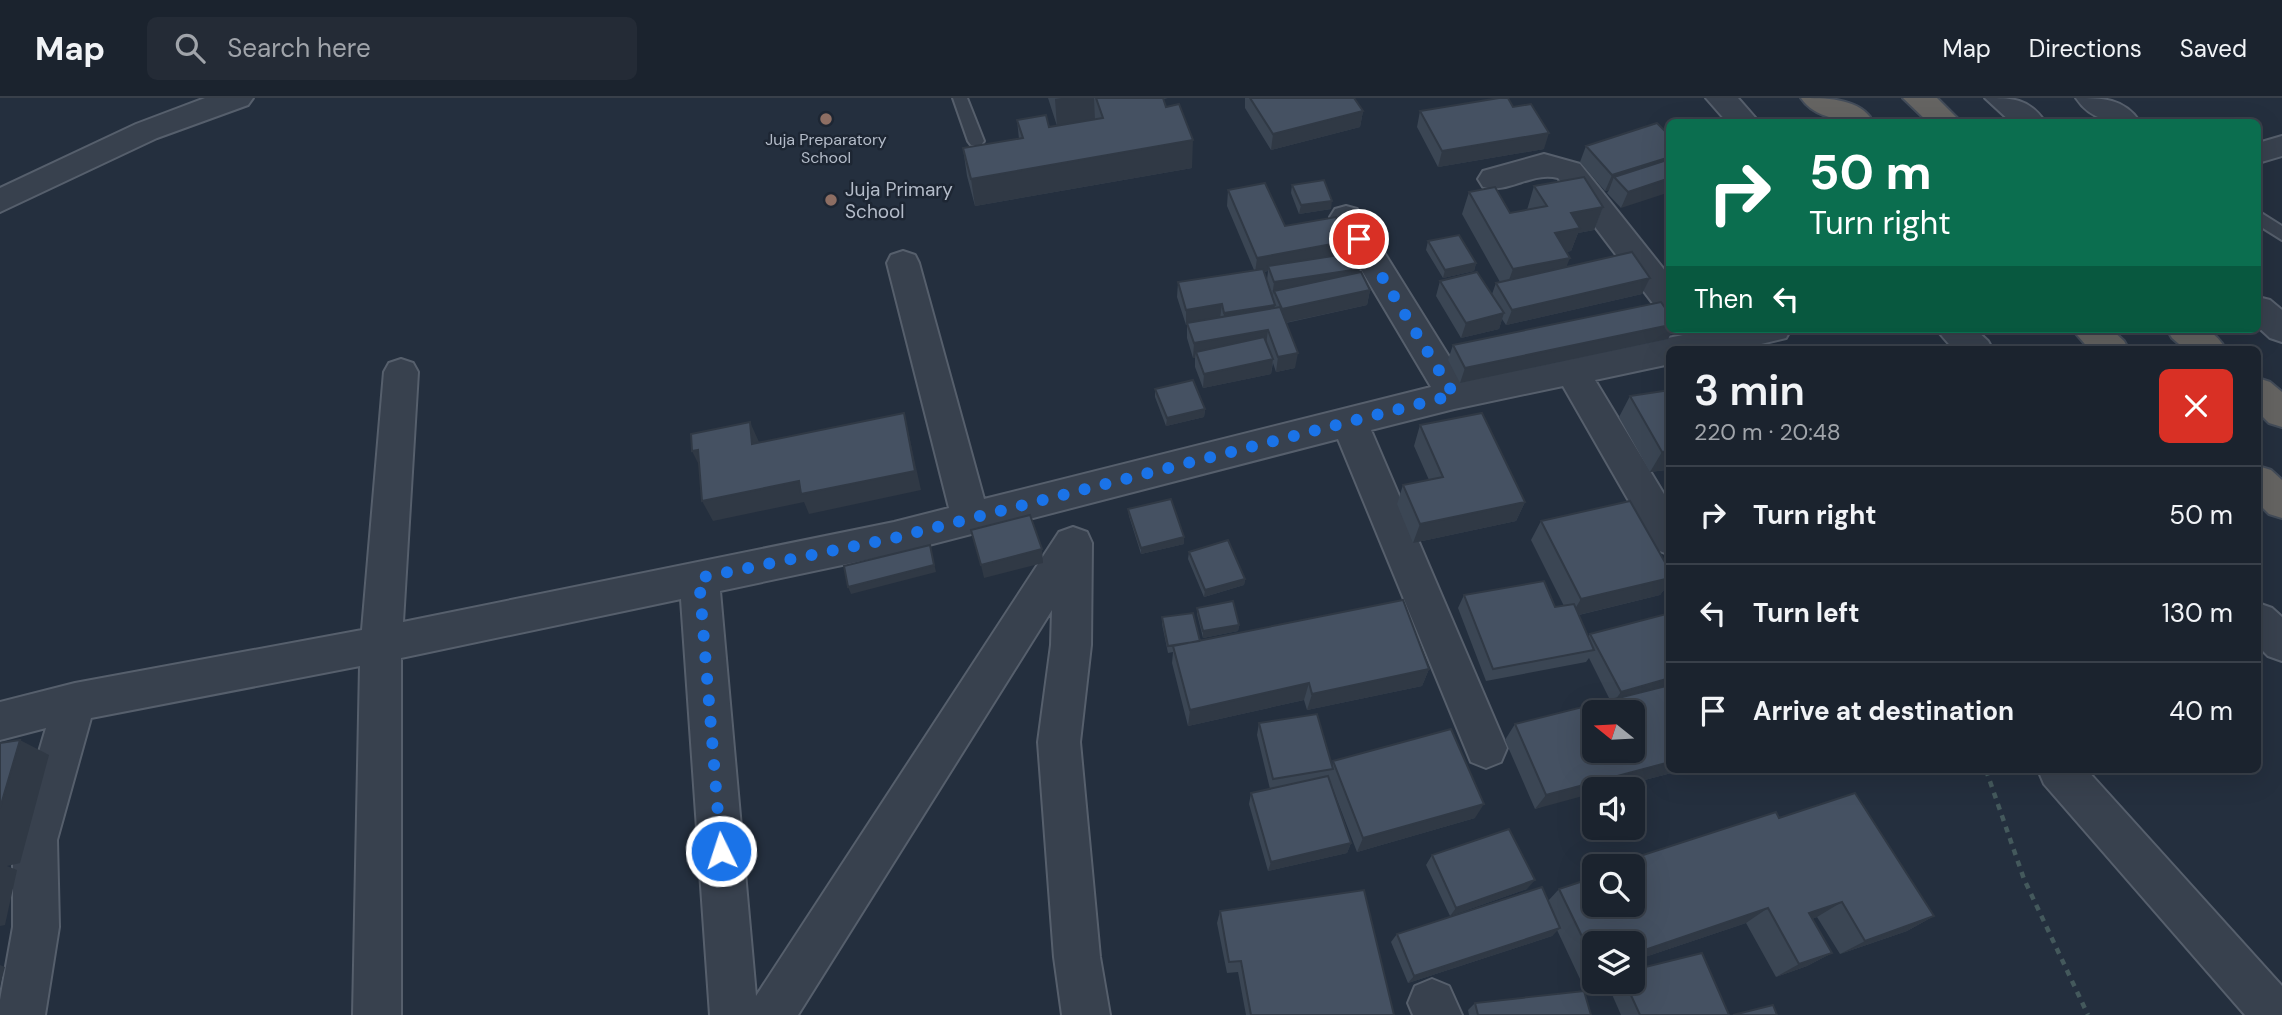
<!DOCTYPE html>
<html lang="en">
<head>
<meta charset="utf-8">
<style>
	body { margin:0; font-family:"DM Sans",sans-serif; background:#242b36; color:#f1f3f6; height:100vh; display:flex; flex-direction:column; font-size:26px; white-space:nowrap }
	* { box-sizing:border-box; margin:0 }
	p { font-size:23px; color:#a0a4aa }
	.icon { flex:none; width:38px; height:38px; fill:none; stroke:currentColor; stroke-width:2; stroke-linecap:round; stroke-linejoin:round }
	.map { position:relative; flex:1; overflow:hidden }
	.side { position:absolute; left:1666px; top:248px; width:595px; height:427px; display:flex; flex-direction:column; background:#1b232e; border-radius:10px; box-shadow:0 7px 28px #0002,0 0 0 2px #39404a }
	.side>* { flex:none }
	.top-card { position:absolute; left:1666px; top:21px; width:595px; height:214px; border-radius:10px; box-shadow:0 7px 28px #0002,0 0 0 2px #39404a; background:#0b6e4f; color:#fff; overflow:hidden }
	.needle { width:46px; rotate:288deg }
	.controls { position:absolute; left:1582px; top:602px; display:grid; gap:14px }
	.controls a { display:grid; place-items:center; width:63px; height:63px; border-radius:10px; background:#1b232e; box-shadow:0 7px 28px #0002,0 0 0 2px #39404a; font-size:35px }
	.pin { position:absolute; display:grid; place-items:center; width:60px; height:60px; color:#fff; margin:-30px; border:4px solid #fff; border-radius:50%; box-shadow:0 2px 7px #0007 }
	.me { position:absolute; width:77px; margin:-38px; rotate:356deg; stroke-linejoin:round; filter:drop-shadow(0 0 5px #0008) }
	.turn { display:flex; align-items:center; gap:24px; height:147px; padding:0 28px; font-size:32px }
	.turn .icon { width:91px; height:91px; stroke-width:2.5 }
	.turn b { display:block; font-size:49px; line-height:60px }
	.then { display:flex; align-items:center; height:66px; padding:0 28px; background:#0003; gap:14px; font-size:26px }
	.round { display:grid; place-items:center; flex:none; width:74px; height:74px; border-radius:10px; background:#242b36 }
	.head { display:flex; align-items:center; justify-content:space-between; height:119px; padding:0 28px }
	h1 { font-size:42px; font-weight:600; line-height:52px }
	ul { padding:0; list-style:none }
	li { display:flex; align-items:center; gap:21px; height:98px; padding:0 28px; border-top:2px solid #39404a }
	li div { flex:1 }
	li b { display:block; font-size:26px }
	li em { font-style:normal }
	header { display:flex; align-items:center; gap:42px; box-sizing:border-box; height:98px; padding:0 35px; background:#1b232e; border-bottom:2px solid #39404a }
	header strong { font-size:33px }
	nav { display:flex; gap:38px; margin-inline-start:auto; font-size:24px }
	.search { width:490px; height:63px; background:#242b36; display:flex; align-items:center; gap:18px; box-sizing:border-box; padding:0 24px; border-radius:10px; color:#a0a4aa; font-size:26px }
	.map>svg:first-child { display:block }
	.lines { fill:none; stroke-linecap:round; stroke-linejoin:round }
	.service-casing { stroke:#565f6c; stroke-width:4 }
	.minor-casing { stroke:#565f6c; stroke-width:4 }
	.trunk-casing { stroke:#434c59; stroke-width:4 }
	.path { stroke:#44595c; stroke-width:4.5; stroke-dasharray:6 6; stroke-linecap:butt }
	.service { fill:#38414e; fill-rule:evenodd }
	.minor { fill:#38414e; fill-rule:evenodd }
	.trunk { fill:#656462; fill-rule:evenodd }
	.wall { fill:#3b4654; fill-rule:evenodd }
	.shaded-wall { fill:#303945 }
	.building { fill:#455162; stroke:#303945; stroke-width:2; fill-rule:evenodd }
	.route { stroke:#1a73e8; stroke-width:12; stroke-dasharray:0 21.6 }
	.education-dot { fill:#8d6e63; stroke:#1d2633; stroke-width:2.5 }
	.labels { text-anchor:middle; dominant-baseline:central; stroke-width:5; stroke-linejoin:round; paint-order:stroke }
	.far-poi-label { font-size:16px; fill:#b4bcc9; stroke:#1d2633 }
	.poi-label { font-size:19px; fill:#b4bcc9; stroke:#1d2633; text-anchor:start }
</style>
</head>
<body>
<header>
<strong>Map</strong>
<div class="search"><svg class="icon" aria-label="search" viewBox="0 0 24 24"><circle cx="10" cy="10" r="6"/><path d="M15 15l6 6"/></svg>Search here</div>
<nav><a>Map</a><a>Directions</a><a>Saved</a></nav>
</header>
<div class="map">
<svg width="2282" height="917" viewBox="0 0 2282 917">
	<rect width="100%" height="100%" fill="#242f3e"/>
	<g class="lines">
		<g class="service-casing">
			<path id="service" d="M953,0h14l17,43 -3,4h-10l-3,-4z
				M2258,113l24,15v14l-24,-15z"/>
		</g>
		<g class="minor-casing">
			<path id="minor" d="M205,0h48l-5,7 -91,33 -157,74v-24l136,-64z
				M1706,0h32l21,24h-32z
				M1985,0c27,0 44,0 60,24h-34z
				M2076,0c26,0 48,0 64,24 -25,2 -49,-1 -64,-24z
				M2282,38v20l-24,7v-20z
				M1544,56l36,10 90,113v36l-12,-3 -100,-132c-26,-7 -49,16 -75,9l-5,-8 5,-8z
				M1346,108l11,3 106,170 250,-50h78l-5,9 -50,12h-66v14l-75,16 75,124v51l-13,-5 -94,-164 -109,23 -83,21 136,318 -6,14 -15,6 -15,-6 -133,-323 -444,115 -174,37 36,405 303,-464 14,-5 14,5 5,11 -1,102 -11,97 20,215 10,58h-48l-8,-58 -16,-215 13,-97 1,-35 -254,405h-88l-29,-416 -280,59v357h-48l7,-349 -269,52 -34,122 2,87 -14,88h-45v-15l13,-73v-87l33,-112 -46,12v-38l75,-19 287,-53 22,-258 5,-9 12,-4 12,4 5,9 -15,250 491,-100 55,-14 -62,-245 4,-8 12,-4 12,4 4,8 65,236 447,-112 -101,-170 5,-8z
				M2258,199l12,3 12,10v32l-12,-4 -12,-11z
				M1936,231h39l13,12 5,9h-39z
				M2258,505l14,5 10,9v44l-14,-5 -10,-10z
				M2038,672h49l195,216v29h-37l-201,-231z
				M1432,881l17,7 13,29h-49l-5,-12 7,-17z"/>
		</g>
		<g class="trunk-casing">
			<path id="trunk" d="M1801,0c23,0 55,0 69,19l-3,5c-22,0 -53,-4 -66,-24z
				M1903,0h34l24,24h-33z
				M2072,231h39l13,12 5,9h-39z
				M2167,231c27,0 45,-6 59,21h-40l-14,-12z
				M2258,280l12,4 12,10v35l-13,-4 -11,-11z
				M2258,368l13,4 11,10v38l-13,-4 -11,-11z"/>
		</g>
		<path class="path" d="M1986,672l38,109 64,136"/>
		<use href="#service" class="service"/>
		<use href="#minor" class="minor"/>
		<use href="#trunk" class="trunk"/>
	</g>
	<path class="wall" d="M1048,0h120l-5,1 29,69 -217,38 -8,-30 -4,-28 56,-9 -2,-19 32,7 8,-1z
		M1245,0h109l9,13 -3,16 -89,23 -26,-42z
		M1513,9l31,42 -106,18 -21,-40 3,-16z
		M1670,38l-49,72 -14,-15 2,-3 -4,1 -25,-29 6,-16z
		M1292,87l39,24 -32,5 -8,-21z
		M1534,88l69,21 -9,23 -16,3 -7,18 -5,1 1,15 83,11 -8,16 -136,31 -4,-6 -3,10 -38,9 -25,-42 4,-15 52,13 4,-11 4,-1 -38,-68 7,-22 41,21 17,-3z
		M1228,92l57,36 63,15 -3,13 14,15 -1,4 12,17 -3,15 -81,18 9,45 -19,4 -3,-9 -2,11 -68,14 -8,-21v-9h-2l-6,-20v-13h-1l-9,-28 1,-15 76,-12 -27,-64zM1268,173l-1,9 -3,-8z
		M1428,143l48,22 -2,8 -31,7 -17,-28z
		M1673,231l-5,10 -208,44 -12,-23 5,-15z
		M1155,291l50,20 -1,8 -38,9 -11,-29z
		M1670,292v86l-4,-6 -16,2 -31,-55 11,-21z
		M1420,327l105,77 -9,19 -103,22 -16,-39 6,-19 26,-5 -15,-34z
		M1128,411l56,35 -43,10 -12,-38z
		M1541,423l129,50v11l-10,13 -81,20 9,22 2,-3 93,136 -73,19h-16l-59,20 -30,-69 10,-16 95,-24 -21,-42 -3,4 -100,19 -28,-73 6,-13 91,12 9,-1 -33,-66z
		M1189,454l56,27 -1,6 -40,12 -16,-38z
		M1197,510l42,17 -1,6 -35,7 -6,-24z
		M1162,519l38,24 229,28 -7,17 -115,24 -3,-10 -116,26 -16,-63 1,-11 -5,1 -6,-29z
		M1259,625l73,43 1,-5 142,57 -118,34 -26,-68 20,59 -4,10 -79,18 -19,-67 2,-11 19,-4 -13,-54z
		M1779,720l155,98 -27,15 -67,23 -23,-37 -5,2 20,34 -25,13 -31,11 -30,-54 -113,38v-18h-39v32l-14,4 -23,-49 -5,6 -144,47 -17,-41 6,-8 151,-33 11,-12 21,-7 10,-10z
		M1432,757l95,34 -77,27 -24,-51z
		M1220,813l174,104h-148l-8,-43 -11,1 -10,-50z
		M1609,884h24l96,33h-108l-14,-32z
		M1475,905l116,12h-122l-1,-5z"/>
	<path class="shaded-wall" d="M1061,0h33l1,23 -38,6 -2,-28z
		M1363,13l-3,16 -89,23 2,-16z
		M1549,35l-5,16 -106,18 4,-16z
		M1193,42l-1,28 -217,38 -4,-27z
		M1670,59v13l-56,7 -5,13 -4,1 7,-16z
		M1670,80v14l-49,16 7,-16z
		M1332,103l-1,8 -32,5 2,-9z
		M1603,109l-9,23 -16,3 -7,18 -25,4 9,-22 16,-20z
		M1348,143l-3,15 -77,10v5l-13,2 2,-15z
		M1570,160l-9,22 -56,11 8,-22z
		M1476,165l-2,8 -31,7 2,-8z
		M1359,171l-3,16 -82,6 -2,7 2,-16z
		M1650,180l-8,16 -136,31 6,-15z
		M1370,192l-3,15 -88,19 3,-15z
		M1222,206l-2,15 -34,6v-15z
		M1275,207l-2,15 -50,8 1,-15z
		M1504,215l-5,16 -38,9 5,-15z
		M1670,227v4h3l-5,10 -208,44 5,-15z
		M1268,232l-2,15 -70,7 -1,6h-2l1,-15z
		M1298,255l-3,15 -19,4 2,-15z
		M1273,261l-2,15 -68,14 1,-14z
		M1205,311l-1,8 -38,9 1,-8z
		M904,315l17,77 -112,24 -5,-12 -91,19 -11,-20z
		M750,324l9,20 -7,2z
		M698,352l4,21 -10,-20z
		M1670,353v13l-4,6 -16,2 12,-20z
		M1525,404l-9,19 -103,22 7,-19z
		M1184,439v7l-43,10v-6z
		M930,447l6,27 -85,22 -3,-7z
		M1042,451l1,14 -59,15 -3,-13z
		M1670,480v4l-10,13 -90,22 11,-18z
		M1245,481l-1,6 -40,12 1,-7z
		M1239,527l-1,6 -35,7v-7z
		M1429,571l-7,17 -115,24 5,-16z
		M1670,580v9l-58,17 9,-12z
		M1309,585l-5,17 -116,26 2,-16z
		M20,642l29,15 -29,108 -13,3 10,4 -12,55 -5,1v-118z
		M1670,664v8h13l-73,19h-16v4l-59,16 11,-14z
		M1484,706l-9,14 -118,34 6,-14z
		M1351,745l-4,10 -79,18 3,-9z
		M1535,782l-8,9 -77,27 6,-8z
		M1842,804l-25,15 -31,11 23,-15z
		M1768,810l-22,15 -113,38v-7z
		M1934,818l-27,15 -67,23 25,-13z
		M1560,830l-8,8 -144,47 6,-7z
		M1832,855l-25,13 -31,11 23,-13z
		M0,867l5,2 -5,18z
		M1594,870v7l-14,4z"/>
	<path class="building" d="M1096,0h67l3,9 13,-3 14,36 -222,39 -8,-31 60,-10 -6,-18 29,-5 3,12 54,-9z
		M1250,0h104l9,13 -90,23z
		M1499,0h9l5,9 18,-3 18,29 -107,18 -22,-40z
		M1657,25l13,13v21l-58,18 -26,-29z
		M1670,61v19l-42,14 -14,-15z
		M1584,79l19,30 -32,6 9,15 -25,5 15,25 -57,11 -44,-77 26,-5 15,26 37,-7 -13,-20z
		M1324,82l8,21 -31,4 -9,-20z
		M1265,85l20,43 51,-9 12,24 -91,17 -29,-68z
		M1459,137l17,28 -31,7 -17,-29z
		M1632,154l18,26 -138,32 -16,-27z
		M1352,155l7,16 -85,13 -6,-16z
		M1263,171l12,36 -51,8 -2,-9 -36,6 -8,-28z
		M1361,174l9,18 -88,19 -8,-18z
		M1477,174l27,41 -38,10 -26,-42z
		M1661,204l9,13v10l-205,43 -12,-23z
		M1280,209l18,46 -20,4 -10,-27 -74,13 -7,-20z
		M1264,239l9,22 -69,15 -8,-22z
		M1193,282l12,29 -38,9 -12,-29z
		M1670,292v61l-8,1 -32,-56z
		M904,315l11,58 -114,23 -2,-13 -97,20 -4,-51 -6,1 -1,-17 59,-12 2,22z
		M1482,315l43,89 -105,22 -17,-39 40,-8 -23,-52z
		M1171,401l13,38 -43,11 -13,-39z
		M1630,403l40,70v7l-89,21 -40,-78z
		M1030,417l12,34 -61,16 -10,-35z
		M1228,442l17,39 -40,11 -16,-38z
		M930,447l4,20 -86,22 -4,-21z
		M1544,483l11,26 19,-3 20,46 -101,19 -29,-74z
		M1403,502l26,69 -117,25 -3,-11 -119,27 -17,-64z
		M1233,503l6,24 -36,6 -6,-23z
		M1193,515l7,28 -32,5 -6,-29z
		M1670,515v65l-49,14 -31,-58z
		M1670,587v77l-124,33 -31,-71zM1594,614h39v39h-39z
		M1317,616l16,55 -60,10 -14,-56z
		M1451,631l33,75 -121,34 -30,-77z
		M20,642l-20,68v-65z
		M1328,678l23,67 -80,19 -20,-69z
		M1855,695l79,123 -69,25 -23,-39 -33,11 23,40 -33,11 -31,-56 -135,46v-11h-39v18l-35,-72 33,-11 -2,-6 4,-1v34h39v-39h-24l167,-54 3,6z
		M1509,731l26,51 -79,28 -24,-53z
		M1542,789l18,41 -146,48 -17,-42z
		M1364,792l30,125h-143l-10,-54 -12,1 -9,-51z
		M1702,855l27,62h-89l-15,-33h8v-12z
		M1584,893l7,24h-113l-3,-12z
		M1773,907l4,10h-44z"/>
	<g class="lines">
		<path class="route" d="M721,753l-22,-273 195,-40 560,-143 -95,-156"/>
	</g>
	<g class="education-dot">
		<circle cx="826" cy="21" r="7"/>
		<circle cx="831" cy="102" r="7"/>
	</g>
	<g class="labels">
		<g class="far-poi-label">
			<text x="826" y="41">Juja Preparatory<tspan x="826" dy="18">School</tspan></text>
		</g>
		<g class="poi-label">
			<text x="845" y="91">Juja Primary<tspan x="845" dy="22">School</tspan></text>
		</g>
	</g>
</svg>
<div class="controls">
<a><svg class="needle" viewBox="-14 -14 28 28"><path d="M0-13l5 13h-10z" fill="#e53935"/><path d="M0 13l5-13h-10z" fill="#a0a4aa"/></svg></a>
<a><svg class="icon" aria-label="sound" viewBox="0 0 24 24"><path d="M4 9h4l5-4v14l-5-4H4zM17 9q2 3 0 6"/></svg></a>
<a><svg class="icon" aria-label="search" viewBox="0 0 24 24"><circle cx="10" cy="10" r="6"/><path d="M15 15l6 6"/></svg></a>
<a><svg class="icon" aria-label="layers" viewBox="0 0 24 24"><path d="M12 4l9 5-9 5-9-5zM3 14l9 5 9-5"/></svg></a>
</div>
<div class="pin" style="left:1359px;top:141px;background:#d93025"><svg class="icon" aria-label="arrive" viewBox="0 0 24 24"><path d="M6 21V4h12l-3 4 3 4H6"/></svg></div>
<svg class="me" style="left:721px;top:753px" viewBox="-20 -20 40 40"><circle r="17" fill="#1a73e8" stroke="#fff" stroke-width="3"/><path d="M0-11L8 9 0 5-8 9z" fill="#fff"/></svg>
<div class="top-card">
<div class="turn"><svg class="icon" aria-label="right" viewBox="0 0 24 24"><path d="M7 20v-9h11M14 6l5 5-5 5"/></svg><div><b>50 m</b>Turn right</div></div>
<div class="then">Then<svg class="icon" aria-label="left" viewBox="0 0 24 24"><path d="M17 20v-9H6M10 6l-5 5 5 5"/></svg></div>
</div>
<section class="side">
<div class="head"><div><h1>3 min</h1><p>220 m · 20:48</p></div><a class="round" style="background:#d93025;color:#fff"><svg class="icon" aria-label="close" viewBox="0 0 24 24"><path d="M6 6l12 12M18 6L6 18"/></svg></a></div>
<ul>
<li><svg class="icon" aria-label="right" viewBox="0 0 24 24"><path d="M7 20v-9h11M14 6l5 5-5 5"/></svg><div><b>Turn right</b></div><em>50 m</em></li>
<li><svg class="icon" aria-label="left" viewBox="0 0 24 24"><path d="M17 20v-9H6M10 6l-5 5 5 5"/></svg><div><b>Turn left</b></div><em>130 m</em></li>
<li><svg class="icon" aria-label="arrive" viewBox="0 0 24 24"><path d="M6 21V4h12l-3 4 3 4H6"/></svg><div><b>Arrive at destination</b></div><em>40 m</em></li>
</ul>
</section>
</div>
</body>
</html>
